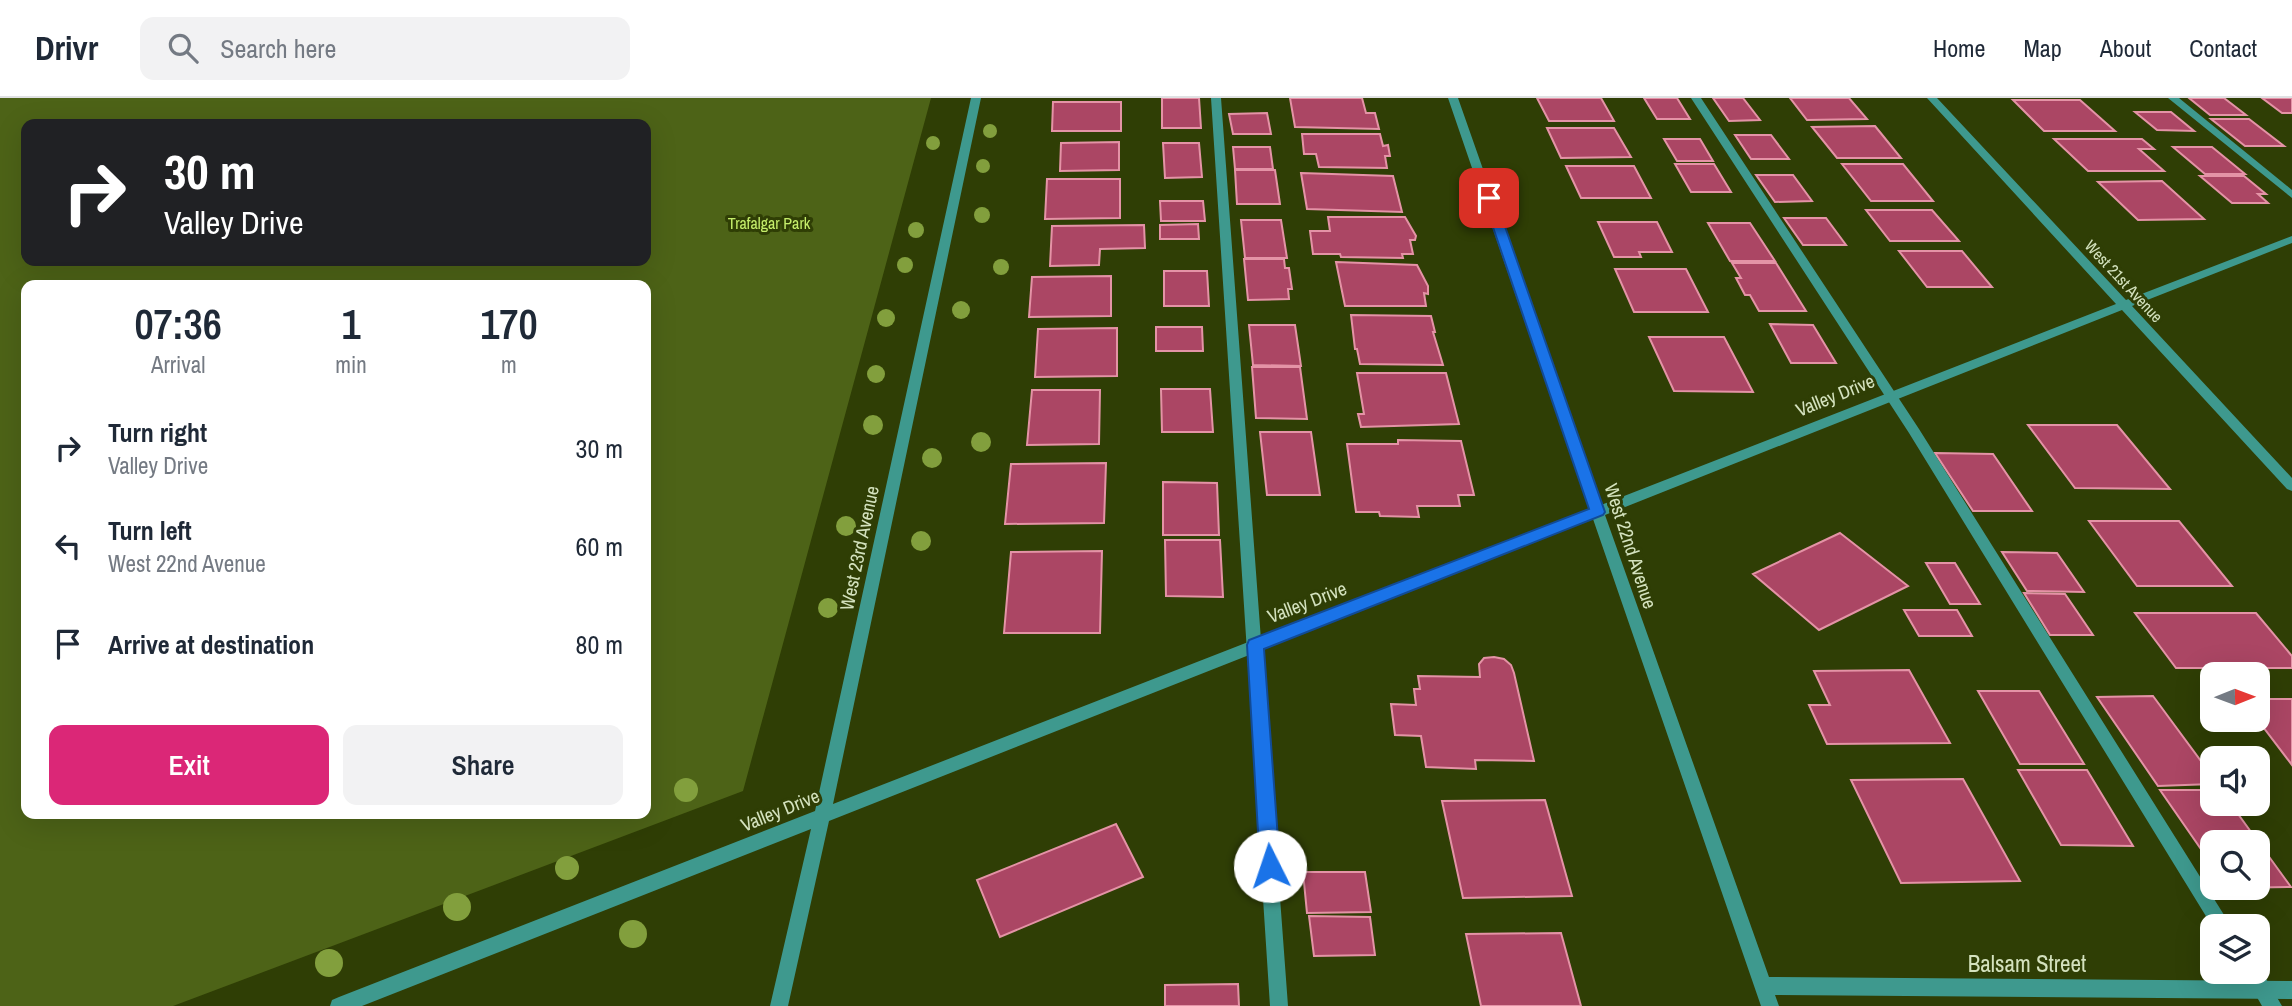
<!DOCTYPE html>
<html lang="en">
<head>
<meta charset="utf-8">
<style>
	body { margin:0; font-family:"Archivo Narrow",sans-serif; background:#f2f2f3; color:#1f2937; height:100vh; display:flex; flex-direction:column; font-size:26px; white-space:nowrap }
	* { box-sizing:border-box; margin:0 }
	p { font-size:23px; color:#747a83 }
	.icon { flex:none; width:38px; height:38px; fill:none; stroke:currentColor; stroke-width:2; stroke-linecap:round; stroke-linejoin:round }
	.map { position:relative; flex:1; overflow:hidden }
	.panel { position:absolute; left:21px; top:182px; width:630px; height:539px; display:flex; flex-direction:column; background:#fff; border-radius:14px; box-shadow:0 7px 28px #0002 }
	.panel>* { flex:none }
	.top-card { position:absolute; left:21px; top:21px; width:630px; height:147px; border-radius:14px; box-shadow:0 7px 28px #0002; background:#202124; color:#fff; overflow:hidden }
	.needle { width:46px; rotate:89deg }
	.buttons { position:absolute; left:2200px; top:564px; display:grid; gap:14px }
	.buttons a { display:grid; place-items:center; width:70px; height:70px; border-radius:14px; background:#fff; box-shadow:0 7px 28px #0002; font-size:35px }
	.pin { position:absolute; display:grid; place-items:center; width:60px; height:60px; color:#fff; margin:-30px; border-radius:14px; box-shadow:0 4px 10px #0006 }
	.me { position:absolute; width:77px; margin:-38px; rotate:356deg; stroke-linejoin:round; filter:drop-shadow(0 0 5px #0008) }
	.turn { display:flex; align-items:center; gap:24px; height:147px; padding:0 28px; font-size:32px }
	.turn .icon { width:91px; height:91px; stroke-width:2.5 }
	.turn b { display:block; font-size:49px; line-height:60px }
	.eta { display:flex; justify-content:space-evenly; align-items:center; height:119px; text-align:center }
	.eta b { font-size:42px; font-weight:600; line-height:49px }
	.cta { display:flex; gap:14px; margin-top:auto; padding:14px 28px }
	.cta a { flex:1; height:80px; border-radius:14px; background:#db2777; color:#fff; font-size:28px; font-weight:600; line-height:80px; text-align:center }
	.cta a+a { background:#f2f2f3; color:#1f2937 }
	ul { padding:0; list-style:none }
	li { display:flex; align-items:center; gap:21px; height:98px; padding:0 28px }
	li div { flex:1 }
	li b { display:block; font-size:26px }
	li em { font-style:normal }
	header { display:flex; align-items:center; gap:42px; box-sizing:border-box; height:98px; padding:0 35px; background:#fff; border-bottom:2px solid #e0e1e3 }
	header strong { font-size:33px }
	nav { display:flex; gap:38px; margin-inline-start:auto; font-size:24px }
	.search { width:490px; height:63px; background:#f2f2f3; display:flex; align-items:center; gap:18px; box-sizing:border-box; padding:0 24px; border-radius:14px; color:#747a83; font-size:26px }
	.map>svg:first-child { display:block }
	.green { fill:#4d6317; fill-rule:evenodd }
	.building { fill:#ab4664; stroke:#e493a6; stroke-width:2 }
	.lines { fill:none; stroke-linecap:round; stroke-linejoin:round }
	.lane { fill:#3e998e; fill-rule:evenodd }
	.street { fill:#3e998e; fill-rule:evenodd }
	.tree { fill:#829f3d }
	.route { fill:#1a73e8; stroke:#114b97; stroke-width:2 }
	.labels { text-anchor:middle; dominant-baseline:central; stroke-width:6; stroke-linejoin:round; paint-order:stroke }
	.far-park-label { font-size:16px; fill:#c5ee6b; stroke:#2f3e05 }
	.far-street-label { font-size:16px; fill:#d4e2be; stroke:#2f3e05 }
	.street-label { font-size:19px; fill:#d4e2be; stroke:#2f3e05 }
	.near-street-label { font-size:23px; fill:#d4e2be; stroke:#2f3e05 }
</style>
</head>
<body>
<header>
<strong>Drivr</strong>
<div class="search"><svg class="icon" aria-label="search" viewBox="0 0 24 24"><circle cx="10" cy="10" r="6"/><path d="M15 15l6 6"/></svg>Search here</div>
<nav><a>Home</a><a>Map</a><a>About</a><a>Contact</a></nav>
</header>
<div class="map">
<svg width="2292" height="908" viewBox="0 0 2292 908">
	<rect width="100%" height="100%" fill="#2f3e05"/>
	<path class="green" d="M0,0h931l-188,693 -570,215h-173zM26,26h620v137h-620zM26,187h620v529h-620z"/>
	<path class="building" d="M1162,0h37l2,30h-39z
		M1290,0h72l4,15h9l4,16 -84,-2z
		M1537,0h64l13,23h-65z
		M1644,0h33l13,21h-33z
		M1713,0h30l17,22 -31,1z
		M1790,0h59l18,21 -60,1z
		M2189,0h35l22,17h-36z
		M2262,0h30v15h-10z
		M2013,2h67l35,31h-71z
		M1053,4h68v29h-69z
		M2135,14h36l23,19 -37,-1z
		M1267,15l4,21h-38l-4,-20z
		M2211,21h38l35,27h-39z
		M1875,28l26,32h-64l-25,-31z
		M1547,30h67l17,29 -70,1z
		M1302,36h78l3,12 5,-1 2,11h-5l2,12 -68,-1 -3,-13h-12z
		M1735,37h36l18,24h-38z
		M1664,41h36l13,22h-36z
		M2054,41h88l12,10h-15l25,22h-76z
		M1119,44v28l-59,1 1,-28z
		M1163,45h36l3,34 -37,1z
		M1233,49h37l3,22h-38z
		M2173,49h39l33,27h-40z
		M1675,66h39l17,28h-40z
		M1842,66h61l30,37h-62z
		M1566,68h68l17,32h-70z
		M1235,72h40l5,34h-43z
		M1301,75l92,3 9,36 -95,-3z
		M1756,77h37l19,26 -37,1z
		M2200,78h44l22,18h-8l10,9h-36z
		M1047,81h73v39l-75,1z
		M2162,83l42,38 -66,1 -40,-38z
		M1160,103h43l2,20h-44z
		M1866,112h66l27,31h-69z
		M1328,119h77l11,19 -1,4h-5l3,14h-11l1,4 -62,-1 -1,-3h-27l-3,-23h20z
		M1784,120h42l20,27h-43z
		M1241,122h40l6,38h-42z
		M1598,124h59l15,30h-33l2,5h-27z
		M1708,125h42l25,38h-45z
		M1198,126l1,15h-39v-14z
		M1144,127l1,23 -45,1 -1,16 -49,1 2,-40z
		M1899,153h63l30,36h-65z
		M1244,161h40l1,9h4l3,21h-4l1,10 -41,1z
		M1336,164l81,3 11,21v8l-4,-1 2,13h-81z
		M1732,165h44l30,48h-47l-9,-16h-5l-9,-17h5z
		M1615,171h71l22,43h-74z
		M1164,173h43l2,35h-45z
		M1111,178v40l-82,1 3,-40z
		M1351,217l80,1 4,16h-2l10,33 -83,-1 -3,-15h-2z
		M1770,226l43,1 23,38h-45z
		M1249,227h46l6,41 -48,-1z
		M1156,229h46l1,24h-47z
		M1117,230v48l-82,1 3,-48z
		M1649,239h75l29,55 -79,-1z
		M1252,269h48l7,52 -51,-1z
		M1357,275h89l13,51 -98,3 -3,-13h6z
		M1161,291h49l3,43h-51z
		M1032,292h68l-1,54 -72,1z
		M2028,327h89l53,64 -95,-1z
		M1260,334h51l9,63h-53z
		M1398,342l63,1 13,54h-16l2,11h-43l2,11 -39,-1 -1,-4h-23l-9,-68h51z
		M1935,355l58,1 39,57h-59z
		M1106,365l-2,60 -99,1 6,-60z
		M1163,384l54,1 2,52h-56z
		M2089,423h90l53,65h-95z
		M1840,435l68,53 -89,44 -66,-56z
		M1165,442h55l3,57 -57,-1z
		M1102,453l-2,82h-96l7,-81z
		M2002,454l55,1 27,39 -57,-1z
		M1926,465h29l25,41h-30z
		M2024,495l41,1 28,41h-43z
		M1904,512h53l15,26h-53z
		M2135,515h121l36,43v12h-116z
		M1494,559l10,2 7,6 3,8 20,88 -59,-1 1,9 -50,-2 -5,-31 -26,-1 -4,-31 25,1 -2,-16h6l-2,-13 62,1 -1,-13 5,-6z
		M1909,572l41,73 -123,1 -18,-39h21l-16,-34z
		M1978,593h61l45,73h-64z
		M2153,598l59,80v8l-54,2 -61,-89z
		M2258,601h34v66l-35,-46z
		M2018,672h69l46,76 -72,-1z
		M1963,681l57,102 -119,2 -50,-103z
		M2160,692h52v13h18l61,84 -63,1 30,-1v-45h-46v23z
		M1545,702l27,96 -109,2 -21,-97z
		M1116,726l27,53 -143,60 -23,-57z
		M1303,774h62l6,40 -64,1z
		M1309,818l61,1 5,38 -61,1z
		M1561,835l20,73h-100l-15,-72z
		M1238,886l1,22h-74v-21z"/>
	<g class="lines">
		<path class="lane" d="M1211,0h10l67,908h-18z
			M1691,0h10l218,331 312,497h-19l-303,-493z
			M2168,0h11l113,92v8z
			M2258,867l24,41h-20l-20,-35h16z"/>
		<path class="street" d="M971,0h10l-148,706 756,-295 -141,-411h10l143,407 515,-201 -189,-206h10l189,202 166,-64v7l-160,63 160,172v13l-5,-2 -165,-179 -517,205 164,462 523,4v18l-517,-4 4,11h-18l-168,-487 -764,302 -41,185h-18l41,-177 -449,177h-32l2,-6 7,-3 476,-186z"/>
	</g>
	<g class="tree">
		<circle cx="990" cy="33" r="7"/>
		<circle cx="933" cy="45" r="7"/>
		<circle cx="983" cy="68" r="7"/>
		<circle cx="982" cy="117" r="8"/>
		<circle cx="916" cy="132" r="8"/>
		<circle cx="905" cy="167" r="8"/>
		<circle cx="1001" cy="169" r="8"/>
		<circle cx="961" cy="212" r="9"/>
		<circle cx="886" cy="220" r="9"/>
		<circle cx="876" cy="276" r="9"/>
		<circle cx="873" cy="327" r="10"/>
		<circle cx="981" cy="344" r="10"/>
		<circle cx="932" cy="360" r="10"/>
		<circle cx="846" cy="428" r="10"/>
		<circle cx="921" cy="443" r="10"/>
		<circle cx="828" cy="510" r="10"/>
		<circle cx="686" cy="692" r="12"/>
		<circle cx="567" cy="770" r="12"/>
		<circle cx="457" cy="809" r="14"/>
		<circle cx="633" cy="836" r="14"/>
		<circle cx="329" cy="865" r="14"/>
	</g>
	<path class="route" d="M1489,97l6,3 110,314 -2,3 -339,134 16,217 -3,7 -7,2 -7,-2 -3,-7 -13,-221 2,-5 340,-131 -106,-311z"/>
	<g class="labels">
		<g class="far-park-label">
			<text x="769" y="125">Trafalgar Park</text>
		</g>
		<g class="far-street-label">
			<text transform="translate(2124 183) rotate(47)">West 21st Avenue</text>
		</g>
		<g class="street-label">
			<text transform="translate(1835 297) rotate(-22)">Valley Drive</text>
			<text transform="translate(1631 448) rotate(72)">West 22nd Avenue</text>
			<text transform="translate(859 450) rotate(-78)">West 23rd Avenue</text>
			<text transform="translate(1307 504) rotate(-21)">Valley Drive</text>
			<text transform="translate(780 712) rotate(-22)">Valley Drive</text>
		</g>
		<g class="near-street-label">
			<text x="2027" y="865">Balsam Street</text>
		</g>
	</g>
</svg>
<div class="buttons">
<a><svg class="needle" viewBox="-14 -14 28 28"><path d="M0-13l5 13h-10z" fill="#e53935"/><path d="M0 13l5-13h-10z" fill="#747a83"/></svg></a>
<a><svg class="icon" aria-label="sound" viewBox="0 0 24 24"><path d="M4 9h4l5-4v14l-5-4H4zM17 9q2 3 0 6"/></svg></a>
<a><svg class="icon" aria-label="search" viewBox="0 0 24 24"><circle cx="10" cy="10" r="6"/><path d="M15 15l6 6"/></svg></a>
<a><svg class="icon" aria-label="layers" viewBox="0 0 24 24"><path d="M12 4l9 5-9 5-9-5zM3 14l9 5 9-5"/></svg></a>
</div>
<div class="pin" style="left:1489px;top:100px;background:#d93025"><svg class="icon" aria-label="arrive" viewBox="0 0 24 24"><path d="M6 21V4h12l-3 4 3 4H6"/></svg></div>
<svg class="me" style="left:1270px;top:768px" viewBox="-20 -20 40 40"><circle r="19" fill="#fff"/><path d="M0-13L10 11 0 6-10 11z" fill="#1a73e8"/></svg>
<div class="top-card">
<div class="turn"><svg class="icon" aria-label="right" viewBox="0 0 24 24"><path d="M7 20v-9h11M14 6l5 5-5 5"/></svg><div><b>30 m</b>Valley Drive</div></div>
</div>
<section class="panel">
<div class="eta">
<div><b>07:36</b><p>Arrival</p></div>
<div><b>1</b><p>min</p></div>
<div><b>170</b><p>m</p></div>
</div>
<ul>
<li><svg class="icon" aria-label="right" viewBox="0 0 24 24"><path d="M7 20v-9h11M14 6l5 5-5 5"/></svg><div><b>Turn right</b><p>Valley Drive</p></div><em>30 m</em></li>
<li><svg class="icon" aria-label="left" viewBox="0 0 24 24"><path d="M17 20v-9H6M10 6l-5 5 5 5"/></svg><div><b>Turn left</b><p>West 22nd Avenue</p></div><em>60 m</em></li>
<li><svg class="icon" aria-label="arrive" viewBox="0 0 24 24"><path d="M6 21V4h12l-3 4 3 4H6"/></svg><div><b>Arrive at destination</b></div><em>80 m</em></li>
</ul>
<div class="cta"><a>Exit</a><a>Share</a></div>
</section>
</div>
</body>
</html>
